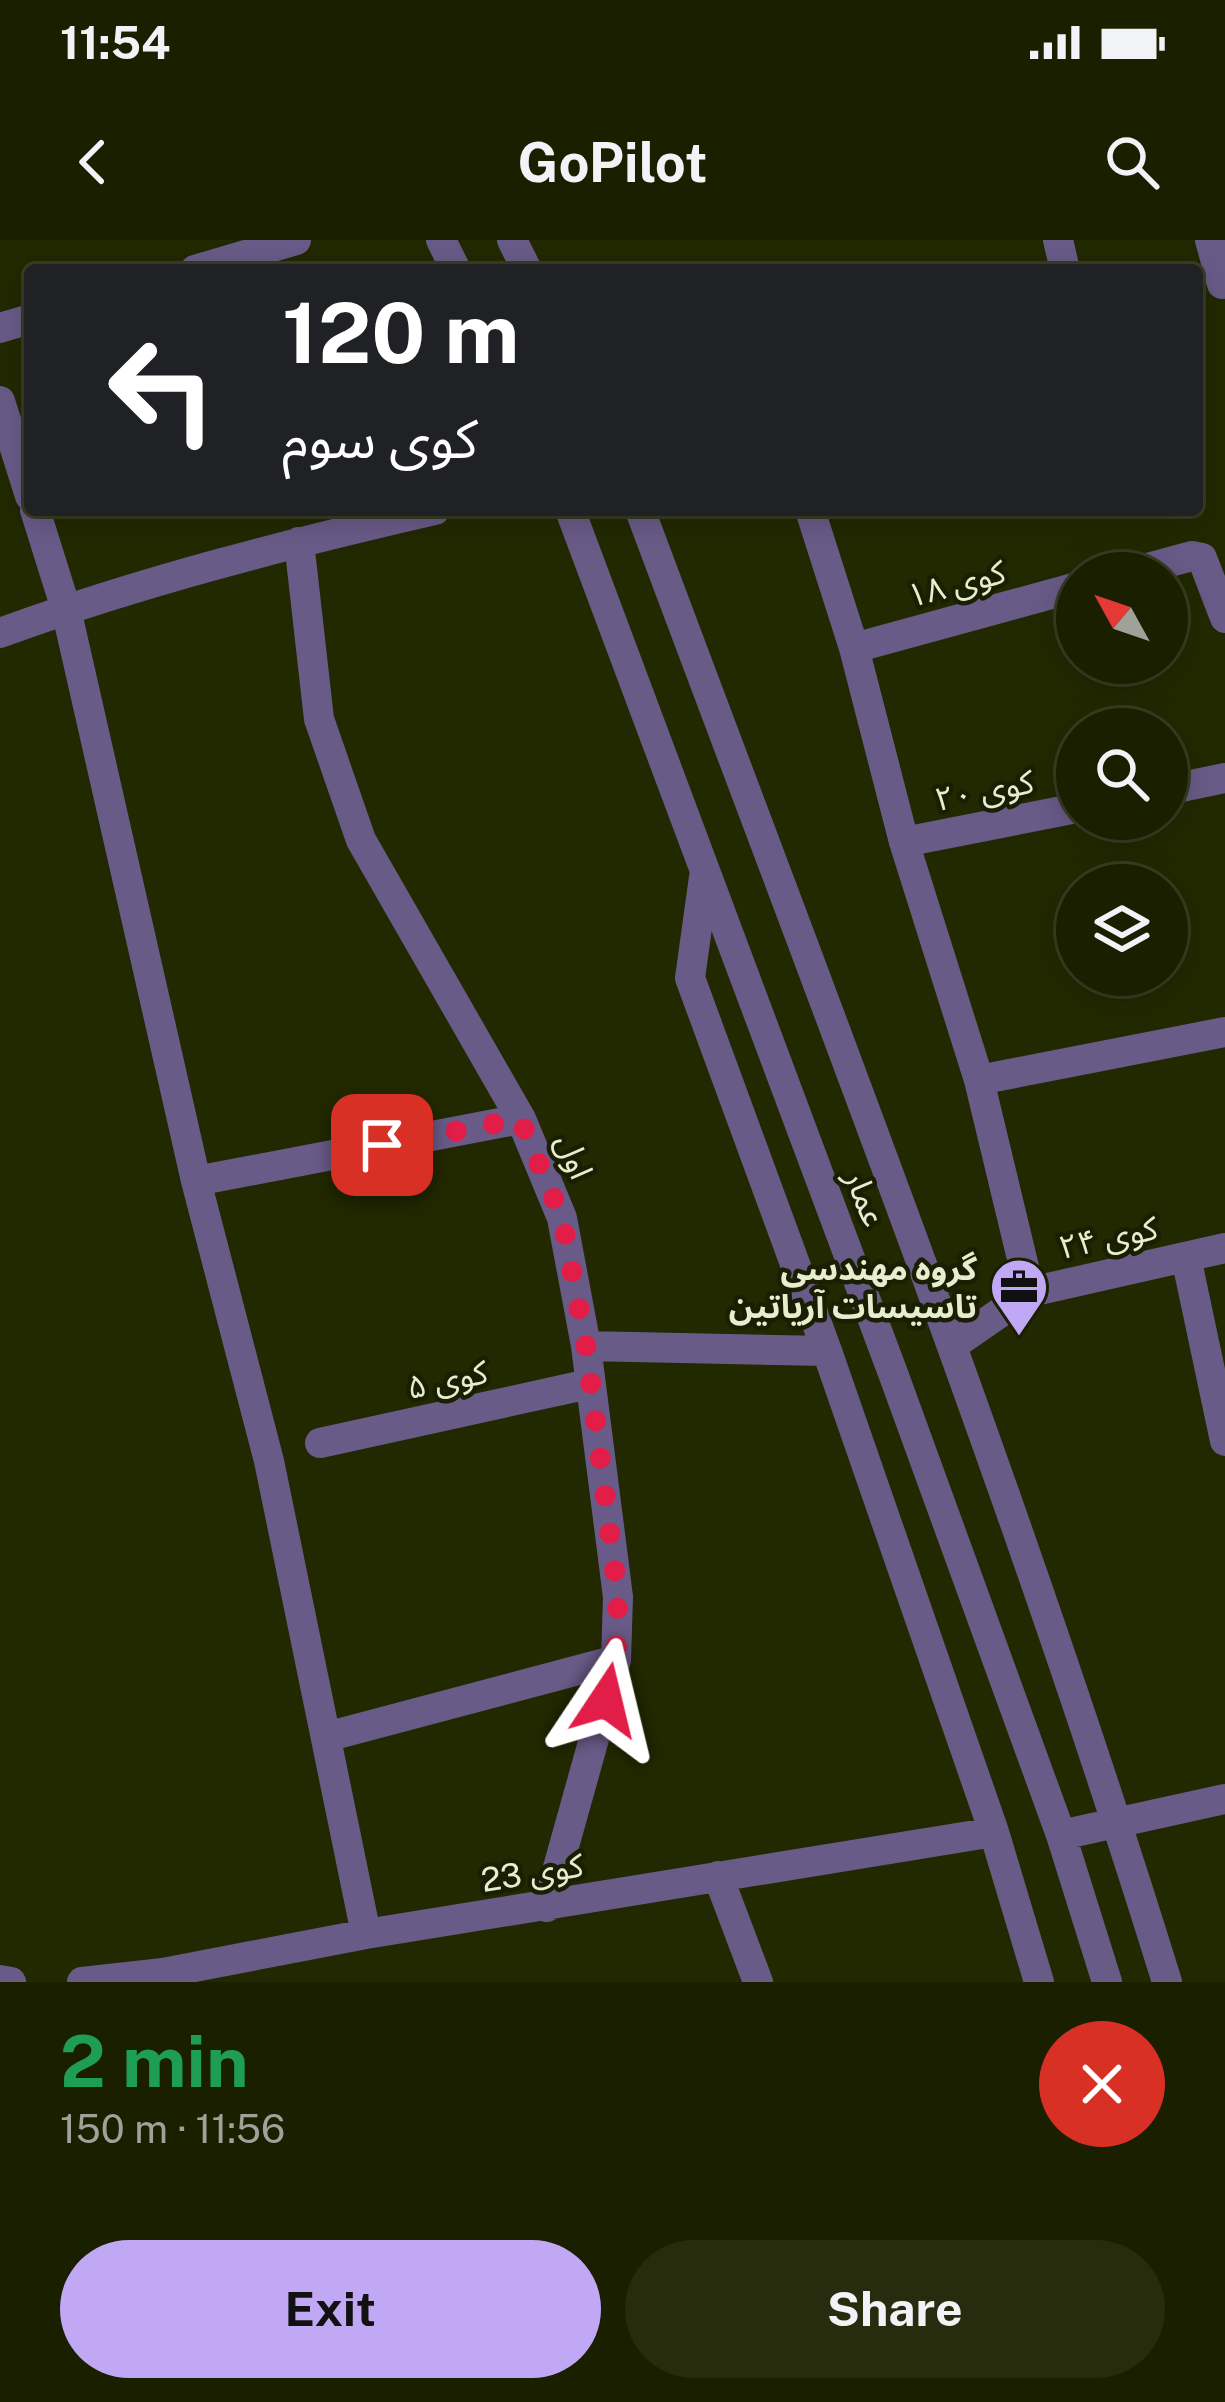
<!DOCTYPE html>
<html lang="en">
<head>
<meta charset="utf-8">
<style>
	body { margin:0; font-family:"Public Sans","Noto Sans Arabic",sans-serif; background:#272c0f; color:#f1f3f6; height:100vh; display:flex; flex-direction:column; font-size:45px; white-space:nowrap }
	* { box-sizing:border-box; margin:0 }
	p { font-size:39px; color:#9fa299 }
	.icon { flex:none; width:66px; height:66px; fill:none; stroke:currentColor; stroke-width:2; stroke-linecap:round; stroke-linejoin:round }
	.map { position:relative; height:1742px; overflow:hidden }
	.panel { display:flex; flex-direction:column; background:#1a1f00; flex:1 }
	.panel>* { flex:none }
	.guide { position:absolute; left:24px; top:24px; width:1179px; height:252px; border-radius:12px; box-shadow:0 6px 30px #0003,0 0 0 3px #383d22; background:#202124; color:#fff; overflow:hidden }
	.needle { width:78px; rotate:310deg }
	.controls { position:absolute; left:1056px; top:312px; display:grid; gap:24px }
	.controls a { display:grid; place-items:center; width:132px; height:132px; border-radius:50%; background:#1a1f00; box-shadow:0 6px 30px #0003,0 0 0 3px #383d22; font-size:60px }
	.pin { position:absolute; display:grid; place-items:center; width:102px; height:102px; color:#fff; margin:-51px; border-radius:24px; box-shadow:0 6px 18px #0006 }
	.me { position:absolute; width:132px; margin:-66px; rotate:10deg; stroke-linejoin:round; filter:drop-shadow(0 0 9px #0008) }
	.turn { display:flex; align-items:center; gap:42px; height:252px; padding:0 60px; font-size:54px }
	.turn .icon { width:156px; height:156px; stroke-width:2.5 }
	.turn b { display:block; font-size:84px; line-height:102px }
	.round { display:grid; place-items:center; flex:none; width:126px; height:126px; border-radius:63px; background:#272c0f }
	.overview { display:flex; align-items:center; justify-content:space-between; height:204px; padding:0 60px }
	h1 { font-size:72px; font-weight:700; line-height:90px; color:#1e9e55 }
	.button { display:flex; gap:24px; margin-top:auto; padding:24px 60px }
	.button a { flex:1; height:138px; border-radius:72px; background:#c0a8f4; color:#111; font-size:48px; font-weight:700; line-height:138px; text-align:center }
	.button a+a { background:#272c0f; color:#f1f3f6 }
	.status { display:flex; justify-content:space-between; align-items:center; height:84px; padding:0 60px; background:#1a1f00; direction:ltr }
	.status svg { height:33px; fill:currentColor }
	header { display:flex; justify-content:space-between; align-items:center; height:156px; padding:0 60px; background:#1a1f00; font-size:54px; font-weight:700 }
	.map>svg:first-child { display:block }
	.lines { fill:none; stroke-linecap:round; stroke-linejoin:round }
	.minor { stroke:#695b88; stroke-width:30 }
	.route { stroke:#e11d48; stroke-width:21; stroke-dasharray:0 37.8 }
	.labels { text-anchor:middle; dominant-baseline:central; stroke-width:9; stroke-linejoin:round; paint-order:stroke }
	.street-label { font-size:33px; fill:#e7eecf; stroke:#1a1e02 }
	.poi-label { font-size:33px; font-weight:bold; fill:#e7eecf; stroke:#1a1e02; text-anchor:end }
</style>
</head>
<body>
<div class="status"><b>11:54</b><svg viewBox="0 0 49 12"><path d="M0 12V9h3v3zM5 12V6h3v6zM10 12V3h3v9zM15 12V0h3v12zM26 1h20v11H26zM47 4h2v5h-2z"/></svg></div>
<header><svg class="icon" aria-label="back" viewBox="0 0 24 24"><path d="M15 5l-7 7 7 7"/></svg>GoPilot<svg class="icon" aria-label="search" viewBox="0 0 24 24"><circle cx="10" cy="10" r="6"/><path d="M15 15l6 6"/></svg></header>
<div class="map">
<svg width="1225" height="1742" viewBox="0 0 1225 1742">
	<rect width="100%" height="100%" fill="#222900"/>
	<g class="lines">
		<path class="minor" d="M441,0l15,30
			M512,0l15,30
			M1058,0l7,30
			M1210,0l12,44
			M195,30l101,-30
			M0,88l30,-9
			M0,161l30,95
			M35,270l31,99 130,572 73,280 97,473
			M570,270l324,866 167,459 46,147
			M640,270c182,488 373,974 527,1472
			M810,270l44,138 50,194 75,238 51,212
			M299,302l20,177 42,121 160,279 41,99 24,128 32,251 -2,63 -69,247
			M1129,333l63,-17 10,2 23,60
			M0,393c142,-52 288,-89 435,-123
			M854,408l223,-61
			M1167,550l58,-12
			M904,602l173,-34
			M704,637l-14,101 137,373 167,481 45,150
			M979,840l246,-48
			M196,941l325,-62
			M1186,1017l39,184
			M586,1106l241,5
			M952,1106l78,-54 195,-44
			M320,1203l269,-59
			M326,1497l290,-77
			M1061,1595l164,-36
			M718,1636l40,106
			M0,1740l11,2
			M82,1742l81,-9 203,-39 628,-102"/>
	</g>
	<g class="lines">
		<path class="route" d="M382,905l138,-26 42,99 24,128 32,251 -2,63 -10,40"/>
	</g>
	<defs>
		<g id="office-pin" transform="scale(3)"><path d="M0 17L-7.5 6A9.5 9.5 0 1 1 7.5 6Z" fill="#c0a8f4" stroke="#1a1e02"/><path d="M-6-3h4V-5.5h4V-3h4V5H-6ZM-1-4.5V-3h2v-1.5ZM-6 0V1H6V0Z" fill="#111"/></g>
	</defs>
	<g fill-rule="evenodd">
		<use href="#office-pin" x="1019" y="1047"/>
	</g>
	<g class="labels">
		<g class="street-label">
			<text transform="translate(956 343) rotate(-15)">کوی ۱۸</text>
			<text transform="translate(984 550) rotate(-11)">کوی ۲۰</text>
			<text transform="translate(575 916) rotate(68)">اول</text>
			<text transform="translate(866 958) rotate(69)">عمار</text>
			<text transform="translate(1108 997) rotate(-12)">کوی ۲۴</text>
			<text transform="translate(447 1139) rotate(-12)">کوی ۵</text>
			<text transform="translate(532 1632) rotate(-9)">کوی 23</text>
		</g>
		<g class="poi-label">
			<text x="977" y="1028">گروه مهندسی<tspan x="977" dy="38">تاسیسات آریاتین</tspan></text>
		</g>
	</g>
</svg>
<div class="controls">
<a><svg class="needle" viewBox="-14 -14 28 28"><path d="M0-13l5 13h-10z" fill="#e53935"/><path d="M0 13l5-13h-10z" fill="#9fa299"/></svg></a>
<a><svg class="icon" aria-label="search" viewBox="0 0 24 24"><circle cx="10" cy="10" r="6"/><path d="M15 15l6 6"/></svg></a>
<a><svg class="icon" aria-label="layers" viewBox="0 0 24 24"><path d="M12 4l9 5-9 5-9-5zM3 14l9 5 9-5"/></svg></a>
</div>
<div class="pin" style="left:382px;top:905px;background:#d93025"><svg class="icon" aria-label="arrive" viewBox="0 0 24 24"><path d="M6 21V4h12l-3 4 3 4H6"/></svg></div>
<svg class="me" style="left:606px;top:1460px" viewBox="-20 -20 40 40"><path d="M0-17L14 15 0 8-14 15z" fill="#e11d48" stroke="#fff" stroke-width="4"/></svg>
<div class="guide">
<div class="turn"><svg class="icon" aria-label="left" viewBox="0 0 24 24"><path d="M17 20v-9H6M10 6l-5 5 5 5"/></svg><div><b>120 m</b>کوی سوم</div></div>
</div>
</div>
<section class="panel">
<div class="overview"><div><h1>2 min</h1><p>150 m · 11:56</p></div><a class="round" style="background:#d93025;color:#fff"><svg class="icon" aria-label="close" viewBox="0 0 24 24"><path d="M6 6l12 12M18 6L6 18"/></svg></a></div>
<div class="button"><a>Exit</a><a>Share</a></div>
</section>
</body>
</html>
